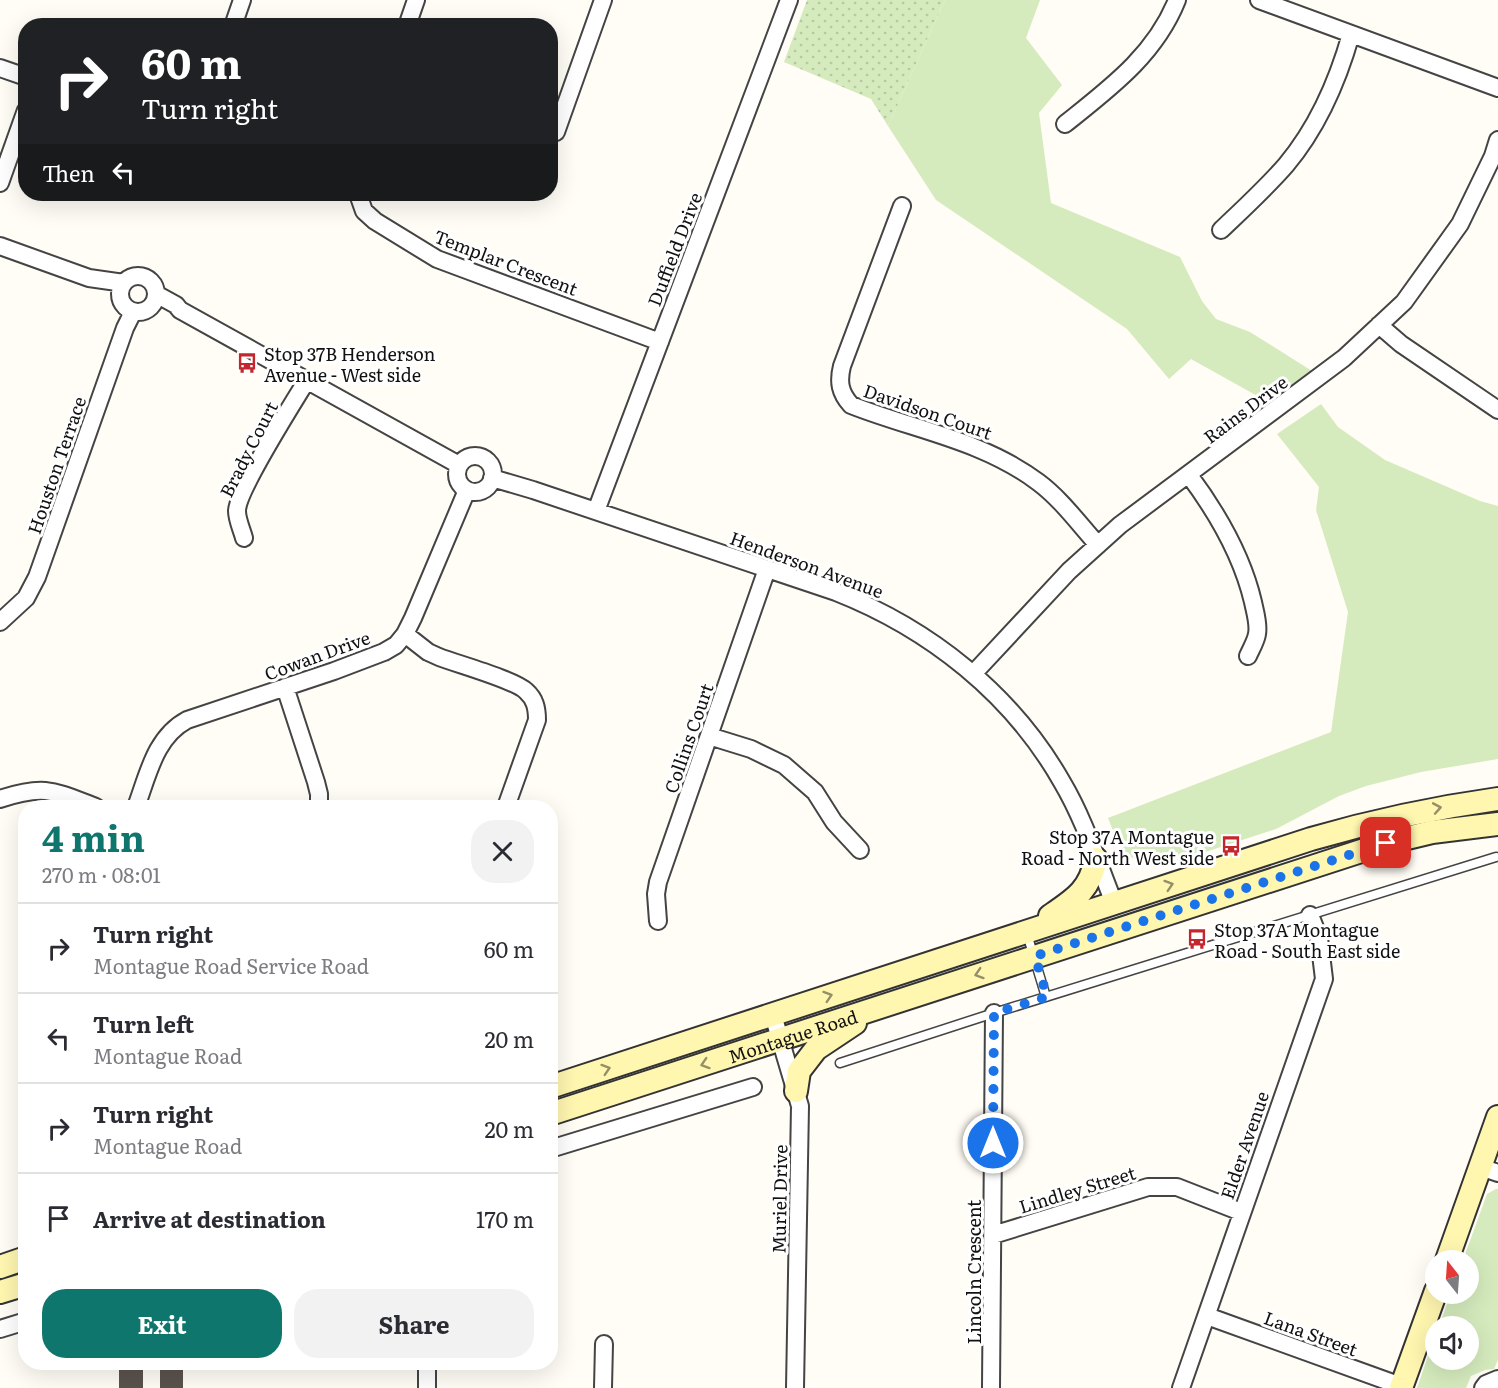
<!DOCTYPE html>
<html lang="en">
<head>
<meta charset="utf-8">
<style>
	body { margin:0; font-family:Literata,serif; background:#f2f2f3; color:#2b2b33; height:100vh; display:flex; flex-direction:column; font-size:22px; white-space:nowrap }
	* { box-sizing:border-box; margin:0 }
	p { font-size:20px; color:#7c7c81 }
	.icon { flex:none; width:33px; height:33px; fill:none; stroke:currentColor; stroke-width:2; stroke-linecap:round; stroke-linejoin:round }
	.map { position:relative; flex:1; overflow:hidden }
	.panel { position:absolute; left:18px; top:800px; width:540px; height:570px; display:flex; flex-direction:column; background:#fff; border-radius:24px; box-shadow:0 6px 24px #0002 }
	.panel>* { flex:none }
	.top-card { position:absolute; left:18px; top:18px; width:540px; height:183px; border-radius:24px; box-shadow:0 6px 24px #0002; background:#202124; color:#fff; overflow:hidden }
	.needle { width:39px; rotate:343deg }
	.fabs { position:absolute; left:1425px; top:1250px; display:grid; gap:12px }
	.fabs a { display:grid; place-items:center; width:54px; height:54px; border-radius:50%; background:#fff; box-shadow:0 6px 24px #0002; font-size:30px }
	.pin { position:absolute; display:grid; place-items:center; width:51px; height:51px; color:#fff; margin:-26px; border-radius:12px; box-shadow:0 3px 9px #0006 }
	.me { position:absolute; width:66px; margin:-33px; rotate:0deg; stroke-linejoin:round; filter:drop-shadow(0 0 4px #0008) }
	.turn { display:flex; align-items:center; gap:21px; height:126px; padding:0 24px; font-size:27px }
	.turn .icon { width:78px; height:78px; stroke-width:2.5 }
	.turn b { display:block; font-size:42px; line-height:51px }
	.then { display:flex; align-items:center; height:57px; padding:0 24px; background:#0003; gap:12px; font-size:22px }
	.round { display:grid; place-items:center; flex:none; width:63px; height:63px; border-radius:24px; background:#f2f2f3 }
	.summary { display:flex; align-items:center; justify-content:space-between; height:102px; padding:0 24px }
	h1 { font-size:36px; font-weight:700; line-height:45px; color:#0f766e }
	.action { display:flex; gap:12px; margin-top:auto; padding:12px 24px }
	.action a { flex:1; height:69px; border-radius:24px; background:#0f766e; color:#fff; font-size:24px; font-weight:700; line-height:69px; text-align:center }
	.action a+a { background:#f2f2f3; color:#2b2b33 }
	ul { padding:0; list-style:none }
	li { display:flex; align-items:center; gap:18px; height:90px; padding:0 24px; border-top:2px solid #e1e1e2 }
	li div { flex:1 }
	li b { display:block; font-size:22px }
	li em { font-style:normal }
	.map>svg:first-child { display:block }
	.grass { fill:#d5ebbd }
	.park { fill:url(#park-dots) }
	.building { fill:#5a524d }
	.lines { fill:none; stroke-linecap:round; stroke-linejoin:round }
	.service-casing { stroke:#444; stroke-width:11 }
	.minor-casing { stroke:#444; stroke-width:20 }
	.secondary-casing { stroke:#333; stroke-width:26 }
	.service { stroke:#fff; stroke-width:8 }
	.minor { stroke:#fff; stroke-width:16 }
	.secondary { stroke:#fff6b0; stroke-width:22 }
	.oneway { stroke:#948f68 }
	.route { stroke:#1a73e8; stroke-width:10; stroke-dasharray:0 18 }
	.labels { text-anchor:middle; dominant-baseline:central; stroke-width:6; stroke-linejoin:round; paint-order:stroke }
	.street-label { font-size:18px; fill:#111; stroke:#fff }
	.poi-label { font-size:18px; fill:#111; stroke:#fff; text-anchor:start }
</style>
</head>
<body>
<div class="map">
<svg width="1498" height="1388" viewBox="0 0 1498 1388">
	<defs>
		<pattern id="park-dots" width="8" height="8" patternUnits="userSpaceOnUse" patternTransform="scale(1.5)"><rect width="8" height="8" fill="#d5ebbd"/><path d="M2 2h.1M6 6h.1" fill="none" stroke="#b6c8a1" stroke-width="1.8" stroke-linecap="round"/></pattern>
	</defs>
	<rect width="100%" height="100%" fill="#fffdf5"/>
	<path class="grass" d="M945,0h95l-14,38 36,47 -23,28 12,90 129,54 22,44 14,18 34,13 62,39 -42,32 -79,-44 -22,20 -42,-50 -191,-129 -48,-74z
		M1321,404l17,23 47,33 95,41 18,5v253l-77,13 -55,14 -27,10 -63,33 -86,28h-45l-7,4 -17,-10 -13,-33 223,-86 17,-120 -32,-102 3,-23 -42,-53z
		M1496,1189h2v171l-4,9 -9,1 -14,6 -5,12h-49l18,-52 1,23h32v-33h-29l12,-33h17v-33h-5l24,-66z"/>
	<path class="park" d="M807,0h138l-57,126 -17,-27 -87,-37z"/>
	<path class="building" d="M119,1362h24v26h-24z
		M160,1362h23v26h-23z"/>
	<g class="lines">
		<g class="service-casing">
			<path id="service" d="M1027,934l19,63
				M840,1063l154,-50 502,-156"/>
		</g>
		<g class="minor-casing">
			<path id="minor" d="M1259,0l239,88
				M233,26l9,-26
				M407,26l9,-26
				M0,68l26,9
				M1065,124c45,-36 90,-69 112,-124
				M556,132l47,-132
				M0,183l26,-73
				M358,194l6,17 11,10 62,38 223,83
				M902,206l-60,160c-4,16 -2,27 9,39 63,25 131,35 187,77 23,17 41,42 60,63
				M1221,230c22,-21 45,-42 65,-65 31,-37 52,-85 65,-131
				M0,246l89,32 35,5
				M120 294a18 18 0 1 1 36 0a18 18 0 1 1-36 0Z
				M156,294l20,11 4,5 279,155
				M1379,325l22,19 97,66
				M457 474a18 18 0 1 1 36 0a18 18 0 1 1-36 0Z
				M1189,475c29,39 53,80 64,127 2,10 6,22 4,32 -1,7 -6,15 -9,22
				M492,478l41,12 303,102c94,37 176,102 226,190 22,37 36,81 52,121
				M596,511l193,-511
				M244,538c-2,-8 -7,-18 -7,-27 0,-20 56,-108 70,-131
				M0,622l26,-24 11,-21 88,-249 8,-16
				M405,634l23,18 11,5c18,7 76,23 87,34 9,8 11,17 11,29l-31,87
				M973,674l96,-103 51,-46 224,-167 60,-56 56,-78 33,-68 5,-16
				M285,687l31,95 3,12v13
				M709,736l42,13 33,16 31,27 19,30 26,28
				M0,799c45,-15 54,-8 96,8
				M136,807c12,-32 19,-70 51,-87l147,-49 50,-19 12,-7 9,-11 8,-16 54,-128
				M658,921l-2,-27 2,-12 109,-313
				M773,1015l27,91 -5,282
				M550,1149l203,-62
				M1480,1167l18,6
				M993,1235l155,-48h29l64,25
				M1207,1316l194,70
				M0,1329l26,-8
				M427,1362v26
				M603,1388l1,-44
				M991,1388l3,-375
				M1181,1388l143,-409 -5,-41 -9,-23
				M1483,1388l3,-4 12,-5"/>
		</g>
		<g class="secondary-casing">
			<g id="secondary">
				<path d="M1050,916c25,-17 40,-26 46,-57"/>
				<path d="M550,1087l761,-248c62,-18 123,-31 187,-40"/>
				<path d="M796,1091l3,-20 17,-22 39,-26"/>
				<path id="s1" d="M550,1114l836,-271 46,-11 66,-8"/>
				<path d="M1447,1260l51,-143"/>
				<path d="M0,1267l26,-9"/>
				<path d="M0,1292l26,-8"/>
				<path d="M1401,1388l35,-97"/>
			</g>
		</g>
		<use href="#service" class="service"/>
		<use href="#minor" class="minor"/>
		<use href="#secondary" class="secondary"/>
	</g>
	<defs><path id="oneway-chevron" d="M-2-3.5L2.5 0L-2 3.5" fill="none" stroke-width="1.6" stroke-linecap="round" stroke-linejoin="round" transform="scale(1.5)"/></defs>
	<g class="oneway">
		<use href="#oneway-chevron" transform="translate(1437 808) rotate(-10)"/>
		<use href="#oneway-chevron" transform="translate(1169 885) rotate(-18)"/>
		<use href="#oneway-chevron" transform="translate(979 974) rotate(162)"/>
		<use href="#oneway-chevron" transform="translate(828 996) rotate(-18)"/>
		<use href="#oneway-chevron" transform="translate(705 1064) rotate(162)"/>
		<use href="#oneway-chevron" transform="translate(606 1069) rotate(-18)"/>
	</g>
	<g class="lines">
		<path class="route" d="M993,1143l1,-130 53,-16 -12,-41 351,-113"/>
	</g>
	<defs>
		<g id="bus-bare" transform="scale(1.62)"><path d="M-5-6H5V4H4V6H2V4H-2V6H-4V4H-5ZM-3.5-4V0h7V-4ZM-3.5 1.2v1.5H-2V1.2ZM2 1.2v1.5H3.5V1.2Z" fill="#c4262e" stroke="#fff" stroke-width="2.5" paint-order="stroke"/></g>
	</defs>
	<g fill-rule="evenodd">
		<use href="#bus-bare" x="247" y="363"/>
		<use href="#bus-bare" x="1231" y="846"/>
		<use href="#bus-bare" x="1197" y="939"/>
	</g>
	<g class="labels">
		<g class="street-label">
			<text transform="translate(674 249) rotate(-69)">Duffield Drive</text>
			<text transform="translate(506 262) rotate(21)">Templar Crescent</text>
			<text transform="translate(1245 409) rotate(-37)">Rains Drive</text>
			<text transform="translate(928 411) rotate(19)">Davidson Court</text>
			<text transform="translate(248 449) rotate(-63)">Brady Court</text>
			<text transform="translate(56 465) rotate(-71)">Houston Terrace</text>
			<text transform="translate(807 564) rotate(20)">Henderson Avenue</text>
			<text transform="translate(317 655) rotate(-20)">Cowan Drive</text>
			<text transform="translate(688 738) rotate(-71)">Collins Court</text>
			<text stroke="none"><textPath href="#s1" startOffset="255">Montague Road</textPath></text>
			<text transform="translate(1244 1145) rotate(-71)">Elder Avenue</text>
			<text transform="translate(1077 1189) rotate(-17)">Lindley Street</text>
			<text transform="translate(779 1199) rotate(-89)">Muriel Drive</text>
			<text transform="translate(973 1272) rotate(-90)">Lincoln Crescent</text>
			<text transform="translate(1311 1333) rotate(20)">Lana Street</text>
		</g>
		<g class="poi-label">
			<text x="264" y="353">Stop 37B Henderson<tspan x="264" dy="21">Avenue - West side</tspan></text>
			<text x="1214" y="836" text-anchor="end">Stop 37A Montague<tspan x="1214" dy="21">Road - North West side</tspan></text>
			<text x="1214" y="929">Stop 37A Montague<tspan x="1214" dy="21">Road - South East side</tspan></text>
		</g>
	</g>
</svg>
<div class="fabs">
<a><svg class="needle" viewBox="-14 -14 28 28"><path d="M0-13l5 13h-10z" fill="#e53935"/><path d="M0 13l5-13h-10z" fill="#7c7c81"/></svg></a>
<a><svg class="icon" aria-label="sound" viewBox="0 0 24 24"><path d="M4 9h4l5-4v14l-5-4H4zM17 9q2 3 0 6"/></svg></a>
</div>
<div class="pin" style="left:1386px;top:843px;background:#d93025"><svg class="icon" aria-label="arrive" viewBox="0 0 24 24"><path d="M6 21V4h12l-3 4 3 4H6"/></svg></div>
<svg class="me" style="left:993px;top:1143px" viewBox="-20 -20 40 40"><circle r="17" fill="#1a73e8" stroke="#fff" stroke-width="3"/><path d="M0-11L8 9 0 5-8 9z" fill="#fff"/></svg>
<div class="top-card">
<div class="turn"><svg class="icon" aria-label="right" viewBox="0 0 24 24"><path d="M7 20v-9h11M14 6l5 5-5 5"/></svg><div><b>60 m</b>Turn right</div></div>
<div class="then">Then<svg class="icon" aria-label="left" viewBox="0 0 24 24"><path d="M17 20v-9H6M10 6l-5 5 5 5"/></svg></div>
</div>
<section class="panel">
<div class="summary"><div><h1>4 min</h1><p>270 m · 08:01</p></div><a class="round"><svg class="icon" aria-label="close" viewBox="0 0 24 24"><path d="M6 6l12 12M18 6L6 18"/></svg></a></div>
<ul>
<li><svg class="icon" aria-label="right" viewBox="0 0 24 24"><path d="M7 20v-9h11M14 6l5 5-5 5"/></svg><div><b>Turn right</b><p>Montague Road Service Road</p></div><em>60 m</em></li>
<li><svg class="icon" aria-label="left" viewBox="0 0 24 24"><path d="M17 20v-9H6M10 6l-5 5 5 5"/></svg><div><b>Turn left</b><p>Montague Road</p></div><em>20 m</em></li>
<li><svg class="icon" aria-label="right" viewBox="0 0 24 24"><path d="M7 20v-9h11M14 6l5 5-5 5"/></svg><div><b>Turn right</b><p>Montague Road</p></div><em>20 m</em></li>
<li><svg class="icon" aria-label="arrive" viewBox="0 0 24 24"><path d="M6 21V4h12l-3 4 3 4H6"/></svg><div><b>Arrive at destination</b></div><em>170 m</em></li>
</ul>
<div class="action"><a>Exit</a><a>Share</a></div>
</section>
</div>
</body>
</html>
